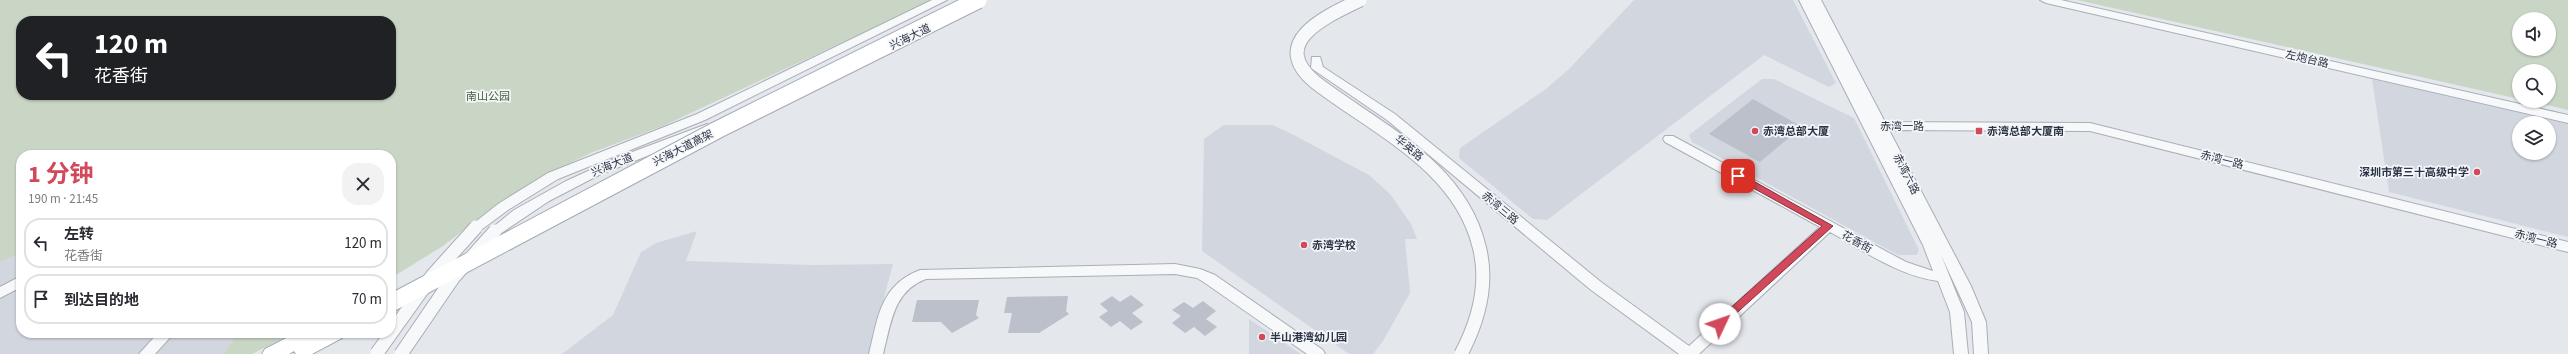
<!DOCTYPE html>
<html lang="zh">
<head>
<meta charset="utf-8">
<style>
	body { margin:0; font-family:"Source Sans 3","Noto Sans SC",sans-serif; background:#f2f2f3; color:#2b2b33; height:100vh; display:flex; flex-direction:column; font-size:15px; white-space:nowrap }
	* { box-sizing:border-box; margin:0 }
	p { font-size:13px; color:#7c7c81 }
	.icon { flex:none; width:22px; height:22px; fill:none; stroke:currentColor; stroke-width:2; stroke-linecap:round; stroke-linejoin:round }
	.map { position:relative; flex:1; overflow:hidden }
	.panel { position:absolute; left:16px; top:150px; width:380px; height:188px; display:flex; flex-direction:column; background:#fff; border-radius:16px; box-shadow:0 1px 3px #0004 }
	.panel>* { flex:none }
	.top-card { position:absolute; left:16px; top:16px; width:380px; height:84px; border-radius:16px; box-shadow:0 1px 3px #0004; background:#202124; color:#fff; overflow:hidden }
	.buttons { position:absolute; left:2512px; top:12px; display:grid; gap:8px }
	.buttons a { display:grid; place-items:center; width:44px; height:44px; border-radius:50%; background:#fff; box-shadow:0 1px 3px #0004; font-size:20px }
	.pin { position:absolute; display:grid; place-items:center; width:34px; height:34px; color:#fff; margin:-17px; border-radius:8px; box-shadow:0 2px 6px #0006 }
	.me { position:absolute; width:44px; margin:-22px; rotate:48deg; stroke-linejoin:round; filter:drop-shadow(0 0 3px #0008) }
	.turn { display:flex; align-items:center; gap:14px; height:84px; padding:0 12px; font-size:18px }
	.turn .icon { width:52px; height:52px; stroke-width:2.5 }
	.turn b { display:block; font-size:28px; line-height:34px }
	.round { display:grid; place-items:center; flex:none; width:42px; height:42px; border-radius:16px; background:#f2f2f3 }
	.head { display:flex; align-items:center; justify-content:space-between; height:68px; padding:0 12px }
	h1 { font-size:24px; font-weight:700; line-height:30px; color:#d1495b }
	ul { padding:0; list-style:none }
	li { display:flex; align-items:center; gap:12px; height:50px; margin:0 8px 6px; padding:0 4px; border:2px solid #e1e1e2; border-radius:16px }
	li div { flex:1 }
	li b { display:block; font-size:15px }
	li em { font-style:normal }
	.map>svg:first-child { display:block }
	.built { fill:#d2d6de; fill-rule:evenodd }
	.green { fill:#c9d6c5; fill-rule:evenodd }
	.building { fill:#bbc0ca }
	.lines { fill:none; stroke-linecap:round; stroke-linejoin:round }
	.minor-casing { stroke:#a9aeb7; stroke-width:2 }
	.major-casing { stroke:#a3abb8; stroke-width:2 }
	.minor { fill:#f7f8fa; fill-rule:evenodd }
	.major { fill:#fff; fill-rule:evenodd }
	.minor-bridge-casing { stroke:#a9aeb7; stroke-width:15; stroke-linecap:butt }
	.major-bridge-casing { stroke:#a3abb8; stroke-width:19; stroke-linecap:butt }
	.minor-bridge { stroke:#f7f8fa; stroke-width:13 }
	.major-bridge { stroke:#fff; stroke-width:17 }
	.route { fill:#d1495b; stroke:#882f3b }
	.poi-dot { fill:#d1495b; stroke:#f4f6f9; stroke-width:1.5 }
	.labels { text-anchor:middle; dominant-baseline:central; stroke-width:3.5; stroke-linejoin:round; paint-order:stroke }
	.street-label { font-size:11px; fill:#2b3445; stroke:#f4f6f9 }
	.park-label { font-size:11px; fill:#3f6138; stroke:#f4f6f9 }
	.poi-label { font-size:11px; font-weight:bold; fill:#2b3445; stroke:#f4f6f9; text-anchor:start }
</style>
</head>
<body>
<div class="map">
<svg width="2568" height="354" viewBox="0 0 2568 354">
	<rect width="100%" height="100%" fill="#e4e7ec"/>
	<path class="built" d="M1634,0h159l43,83 -7,4 -65,-32 -217,165 -14,-1 -74,-61 1,-10 86,-59 23,-20z
		M1762,79h12l80,39 65,132 -2,5h-19l-206,-113 -3,-7z
		M2372,79l196,45v113l-179,-45zM2519,123h30v30h-30z
		M1224,125h48l16,7 81,43 21,19 21,30 6,15h-12l5,54 -27,48 -10,13h-24l-147,-103 2,-112z
		M697,231l-11,30 127,4 80,-1 -24,90h-307l51,-39 28,-63 15,-9z
		M21,253v80h216l-13,21h-224v-92z
		M1249,319l52,35h-52z"/>
	<path class="green" d="M0,0h933l-270,126 -70,26 -54,26 -46,29 -50,39 -52,32v-123h-370v98l-21,9zM21,21h370v74h-370z
		M2077,0h491v110l-38,-9h19v-30h-30v28zM2519,19h30v30h-30z
		M237,333h56l-41,21h-28z"/>
	<path class="building" d="M1753,99l49,28 -42,35 -51,-28z
		M1131,295l13,10 -12,8 11,9 -12,8 -11,-9 -9,6 -12,-10 9,-6 -8,-7 12,-8 8,6z
		M1068,296l-2,15 3,3 -30,19h-31l4,-20h-8l3,-16z
		M917,300h62l-3,15 3,3 -27,15 -11,-11h-29z
		M1203,301l13,10 -10,8 11,8 -12,9 -11,-9 -9,6 -13,-10 9,-7 -9,-6 12,-8 9,6z"/>
	<g class="lines">
		<g class="minor-casing">
			<path id="minor" d="M932,0h15l-242,120 -147,59 -50,31 -27,20 -5,2 -7,-5 29,-23 50,-31 149,-59z
				M1799,0h22l64,122 205,1 478,119v10l-478,-121 -201,-1 82,156 15,36 2,32h-14l-2,-32 -31,-67 23,57 4,42h-14l-4,-42 -12,-31c-39,-5 -74,-30 -108,-49l-131,122h-20l-88,-64 -204,-170 -76,-52 1,-11h8l3,10 72,47 206,168 88,64 131,-119 -155,-85 -2,-3 2,-3h8l233,126 27,9 -10,-26z
				M2040,0h21l507,115v8l-522,-120z
				M707,124l6,4 -2,3 -110,43 -52,27 -49,33h-10l-2,-3 26,-21 52,-29 53,-24z
				M1175,264l25,5 15,6 108,75 2,4h-18l-102,-71 -8,-5 -22,-4 -249,5c-33,12 -35,45 -43,75h-14c9,-36 11,-69 51,-84z
				M21,276v11l-21,11v-11z
				M158,333h16l-19,21h-16z"/>
		</g>
		<g class="major-casing">
			<path id="major" d="M296,333h49l-3,5 -30,16h-16l-2,-3 -5,3h-27l3,-5z"/>
		</g>
		<use href="#minor" class="minor"/>
		<use href="#major" class="major"/>
		<g class="minor-bridge-casing">
			<path id="minor-bridge" d="M1360,0c-33,16 -93,42 -45,82 61,47 144,83 164,164 10,38 0,74 -18,108
				M377,353l55,-77 44,-49
				M401,354l52,-76 42,-47"/>
		</g>
		<g class="major-bridge-casing">
			<path id="major-bridge" d="M391,303l326,-173 261,-130"/>
		</g>
		<use href="#minor-bridge" class="minor-bridge"/>
		<use href="#major-bridge" class="major-bridge"/>
	</g>
	<path class="route" d="M1735,174h6l92,52 -113,102 -4,-2v-5l106,-95 -87,-48z"/>
	<g class="poi-dot">
		<circle cx="1755" cy="131" r="4"/>
		<rect x="1975" y="127" width="8" height="8" rx="2"/>
		<circle cx="2477" cy="172" r="4"/>
		<circle cx="1304" cy="245" r="4"/>
		<circle cx="1262" cy="337" r="4"/>
	</g>
	<g class="labels">
		<g class="street-label">
			<text transform="translate(910 37) rotate(-26)">兴海大道</text>
			<text transform="translate(2307 59) rotate(13)">左炮台路</text>
			<text x="1902" y="126">赤湾一路</text>
			<text transform="translate(683 148) rotate(-27)">兴海大道高架</text>
			<text transform="translate(1409 148) rotate(40)">华英路</text>
			<text transform="translate(2222 160) rotate(14)">赤湾一路</text>
			<text transform="translate(612 165) rotate(-22)">兴海大道</text>
			<text transform="translate(1906 174) rotate(63)">赤湾六路</text>
			<text transform="translate(1500 208) rotate(40)">赤湾三路</text>
			<text transform="translate(2536 239) rotate(14)">赤湾一路</text>
			<text transform="translate(1857 242) rotate(29)">花香街</text>
		</g>
		<g class="park-label">
			<text x="488" y="96">南山公园</text>
		</g>
		<g class="poi-label">
			<text x="1763" y="131">赤湾总部大厦</text>
			<text x="1987" y="131">赤湾总部大厦南</text>
			<text x="2469" y="172" text-anchor="end">深圳市第三十高级中学</text>
			<text x="1312" y="245">赤湾学校</text>
			<text x="1270" y="337">半山港湾幼儿园</text>
		</g>
	</g>
</svg>
<div class="buttons">
<a><svg class="icon" aria-label="sound" viewBox="0 0 24 24"><path d="M4 9h4l5-4v14l-5-4H4zM17 9q2 3 0 6"/></svg></a>
<a><svg class="icon" aria-label="search" viewBox="0 0 24 24"><circle cx="10" cy="10" r="6"/><path d="M15 15l6 6"/></svg></a>
<a><svg class="icon" aria-label="layers" viewBox="0 0 24 24"><path d="M12 4l9 5-9 5-9-5zM3 14l9 5 9-5"/></svg></a>
</div>
<div class="pin" style="left:1738px;top:176px;background:#d93025"><svg class="icon" aria-label="arrive" viewBox="0 0 24 24"><path d="M6 21V4h12l-3 4 3 4H6"/></svg></div>
<svg class="me" style="left:1720px;top:324px" viewBox="-20 -20 40 40"><circle r="19" fill="#fff"/><path d="M0-13L10 11 0 6-10 11z" fill="#d1495b"/></svg>
<div class="top-card">
<div class="turn"><svg class="icon" aria-label="left" viewBox="0 0 24 24"><path d="M17 20v-9H6M10 6l-5 5 5 5"/></svg><div><b>120 m</b>花香街</div></div>
</div>
<section class="panel">
<div class="head"><div><h1>1 分钟</h1><p>190 m · 21:45</p></div><a class="round"><svg class="icon" aria-label="close" viewBox="0 0 24 24"><path d="M6 6l12 12M18 6L6 18"/></svg></a></div>
<ul>
<li><svg class="icon" aria-label="left" viewBox="0 0 24 24"><path d="M17 20v-9H6M10 6l-5 5 5 5"/></svg><div><b>左转</b><p>花香街</p></div><em>120 m</em></li>
<li><svg class="icon" aria-label="arrive" viewBox="0 0 24 24"><path d="M6 21V4h12l-3 4 3 4H6"/></svg><div><b>到达目的地</b></div><em>70 m</em></li>
</ul>
</section>
</div>
</body>
</html>
